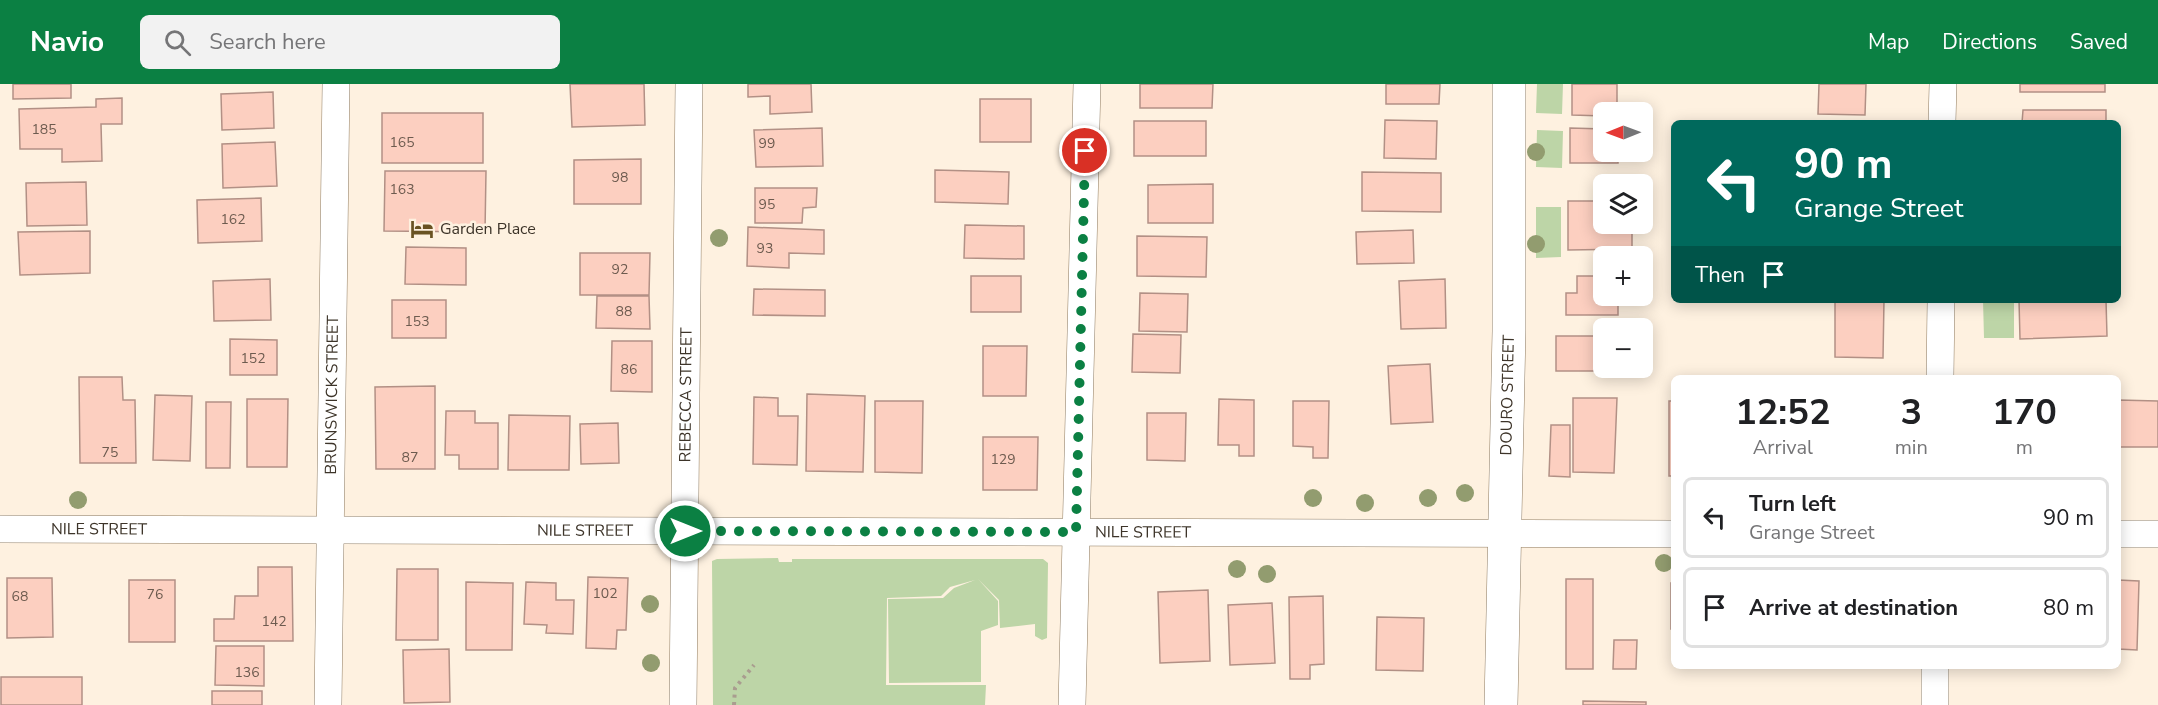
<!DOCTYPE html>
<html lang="en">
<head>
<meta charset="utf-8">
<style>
	body { margin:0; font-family:"Nunito Sans",sans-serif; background:#f2f2f2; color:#202124; height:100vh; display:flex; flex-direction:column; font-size:22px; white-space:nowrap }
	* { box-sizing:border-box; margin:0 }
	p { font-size:20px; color:#757577 }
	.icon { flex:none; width:33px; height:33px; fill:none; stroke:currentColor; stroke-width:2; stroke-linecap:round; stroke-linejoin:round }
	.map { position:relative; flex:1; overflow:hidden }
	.sheet { position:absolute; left:1671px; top:291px; width:450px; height:294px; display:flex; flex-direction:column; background:#fff; border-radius:9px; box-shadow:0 3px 15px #0003 }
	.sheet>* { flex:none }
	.guide { position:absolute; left:1671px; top:36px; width:450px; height:183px; border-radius:9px; box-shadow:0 3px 15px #0003; background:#00695c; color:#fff; overflow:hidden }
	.needle { width:39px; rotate:269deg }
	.tools { position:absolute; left:1593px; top:18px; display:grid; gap:12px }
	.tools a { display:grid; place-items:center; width:60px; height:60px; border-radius:9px; background:#fff; box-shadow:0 3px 15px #0003; font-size:30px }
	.pin { position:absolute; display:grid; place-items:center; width:51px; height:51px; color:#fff; margin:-26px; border:3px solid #fff; border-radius:50%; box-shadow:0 2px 6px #0007 }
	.me { position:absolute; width:66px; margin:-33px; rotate:90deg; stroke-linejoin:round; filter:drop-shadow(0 0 4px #0008) }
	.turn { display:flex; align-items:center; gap:21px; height:126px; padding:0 24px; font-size:27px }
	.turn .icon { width:78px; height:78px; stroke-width:2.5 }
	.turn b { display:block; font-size:42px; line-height:51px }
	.then { display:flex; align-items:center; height:57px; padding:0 24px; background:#0003; gap:12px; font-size:22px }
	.eta { display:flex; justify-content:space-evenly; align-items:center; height:102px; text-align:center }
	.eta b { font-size:36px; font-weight:700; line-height:42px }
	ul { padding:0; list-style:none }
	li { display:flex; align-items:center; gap:18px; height:81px; margin:0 12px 9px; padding:0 12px; border:3px solid #e0e0e0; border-radius:9px }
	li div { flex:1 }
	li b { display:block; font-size:22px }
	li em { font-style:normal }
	header { display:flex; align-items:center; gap:36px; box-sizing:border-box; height:84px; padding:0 30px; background:#0b8043; color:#fff }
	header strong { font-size:28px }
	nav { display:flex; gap:33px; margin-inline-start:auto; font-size:21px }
	.search { width:420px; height:54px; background:#f2f2f2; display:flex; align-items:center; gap:15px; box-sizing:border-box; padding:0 21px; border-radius:9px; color:#757577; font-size:22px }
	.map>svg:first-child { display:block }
	.green { fill:#bdd5a7 }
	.building { fill:#fccfc0; stroke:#b29085; stroke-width:1.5 }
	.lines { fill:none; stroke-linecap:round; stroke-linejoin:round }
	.minor-casing { stroke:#8d7a60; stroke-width:28 }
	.tertiary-casing { stroke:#8d7a60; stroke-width:34 }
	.path { stroke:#a99d8f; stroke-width:4; stroke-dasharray:3 4.5; stroke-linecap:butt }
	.minor { stroke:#fff; stroke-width:27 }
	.tertiary { stroke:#fff; stroke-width:33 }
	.tree { fill:#929c6f }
	.route { stroke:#0b8043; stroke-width:10; stroke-dasharray:0 18 }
	.labels { text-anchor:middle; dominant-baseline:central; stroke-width:5; stroke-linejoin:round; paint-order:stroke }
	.number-label { font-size:14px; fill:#6d5b4f }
	.poi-label { font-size:16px; fill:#3d3429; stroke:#fef1e0; text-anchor:start }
	.street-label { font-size:16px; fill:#3d3429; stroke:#fef1e0 }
</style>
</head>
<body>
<header>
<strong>Navio</strong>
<div class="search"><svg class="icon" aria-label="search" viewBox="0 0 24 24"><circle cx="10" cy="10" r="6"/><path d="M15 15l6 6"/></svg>Search here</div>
<nav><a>Map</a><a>Directions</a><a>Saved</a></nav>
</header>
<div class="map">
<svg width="2158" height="621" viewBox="0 0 2158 621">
	<rect width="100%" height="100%" fill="#fef1e0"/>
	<path class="green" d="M1537,0h26l-1,30 -26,-1z
		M1537,46l26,1 -1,37 -26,-1z
		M1536,123h25v50l-25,1z
		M1983,216h31v38h-30z
		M778,474l1,4h13v-3h251l5,4 -1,75 -5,2 -7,-4v-12l-35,4 -1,-28 -21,-21 20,22v24l-17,6v51l-92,1 -1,-84 55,-1 11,-10 21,-8 -25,7 -9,9 -54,2 -1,87h100l-1,20h-272l-1,-144 5,-2z"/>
	<path class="building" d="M13,0h58v14l-58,1z
		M570,0h74l1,41 -73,2z
		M748,0h63l1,28 -42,2v-18l-22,1z
		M1140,0h73l-1,24h-72z
		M1386,0h54l-1,20h-53z
		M1572,0h45v28h-13v4l-32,-1z
		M1819,0h47l-1,31 -47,-1z
		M2020,0h85v8h-85z
		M273,8l1,36 -52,2 -1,-36z
		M122,14v26h-21l1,37 -40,1v-13h-42l-1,-40 77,-2v-8z
		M980,15h51v43h-51z
		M2023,26h83v13h-84z
		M382,29h101v50h-101z
		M1385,36l52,1 -1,38 -52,-1z
		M1134,37h72v35h-72z
		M822,44l1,38 -67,1 -2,-37z
		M1570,44l34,1v23h14v11h-48z
		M275,58l2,44 -54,2 -1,-44z
		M641,75v45h-67v-44z
		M935,86l74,2 -1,32 -73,-2z
		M385,87h101l-1,61 -101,-1z
		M1362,88l79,1v39l-79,-1z
		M86,98l1,43 -60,1 -1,-43z
		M1213,100v39h-65v-38z
		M755,104h62l-1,19 -13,1 -1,15h-47z
		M261,114l1,43 -64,2 -1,-43z
		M1568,117h35l1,23h28v25l-64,1z
		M965,141l59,1v33l-60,-1z
		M748,143l76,3v24l-35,-1v15l-42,-2z
		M1413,146l1,33 -57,1 -1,-32z
		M90,147v42l-70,2 -2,-43z
		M1137,152l70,1 -1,40 -69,-1z
		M406,163l60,1v37l-61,-1z
		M580,169h70l-1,42h-69z
		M971,192h50v36h-50z
		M1577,192h27v20h14v19h-52v-22h11z
		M270,195l1,41 -57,1 -1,-40z
		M1445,195l1,49 -45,1 -2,-48z
		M754,205l71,1v26l-72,-1z
		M1140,209l48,1 -1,38 -48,-1z
		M597,212h52l1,33 -54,-1z
		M392,216h54v38h-54z
		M1835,216h49l-1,58 -48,-1z
		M2019,216h87l1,36 -87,3z
		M1133,250l48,1 -1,38 -48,-1z
		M1556,252h48v32h6v3h-54z
		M230,255l47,1v35h-47z
		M612,257h40v51l-41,-1z
		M983,262h44l-1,50h-43z
		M1430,280l3,58 -42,2 -3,-58z
		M79,293h43l1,23h12l1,63h-56z
		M435,302v83h-59l-1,-82z
		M807,310l58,2 -2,76 -57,-1z
		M155,311l37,1 -2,65 -37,-1z
		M754,313l24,1v18h20l-1,49 -44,-1z
		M1573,314h44l-3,75 -41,-1z
		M247,315h41l-1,68h-40z
		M1219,315l35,1v56h-15v-11h-21z
		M2118,316l40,1v46h-40z
		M875,317h48l-1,72 -47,-1z
		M1293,317h36l-1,57h-15v-11l-20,-1z
		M1669,317h5v75h-5z
		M206,318h25l-1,66h-24z
		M446,327h29v12h23v46h-39v-14h-14z
		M1147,329h39l-1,48 -38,-1z
		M509,331l61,1 -1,54h-61z
		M618,339l1,40 -38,1 -1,-40z
		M1551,341h19v52l-21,-1z
		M983,353h55l-1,53h-54z
		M258,483h34l1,74h-79v-22h20l1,-23h23z
		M397,485h41v71h-42z
		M588,493l40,1 -2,52h-9l-1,19 -30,-1z
		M7,494h45l1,59 -46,1z
		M1566,495h27v90h-27z
		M129,496h46v62h-46z
		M2118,496l21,1 -2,69 -19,-1z
		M466,498l47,1 -1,67h-46z
		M526,498l30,1v17h18l-1,34 -27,-1 1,-8 -23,-1z
		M1671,499h3v46h-3z
		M1208,506l2,71 -50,2 -2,-71z
		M1323,512l1,68 -14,1v14h-20l-1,-82z
		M1272,519l3,60 -45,2 -2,-60z
		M1377,533l47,1 -1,53 -47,-1z
		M1614,556h23l-1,29h-23z
		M216,562h48v40l-49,-1z
		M449,565l1,53 -46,1 -1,-53z
		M1,593h81v28h-81z
		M212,607h50v14h-50z
		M1583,617l63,1v3h-63z"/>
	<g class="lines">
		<g class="minor-casing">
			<g id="minor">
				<path d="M1942,39l1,-39"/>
				<path d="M1940,294l1,-78"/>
				<path id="s1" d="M0,445l1674,5"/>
				<path d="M2118,450h40"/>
				<path id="s2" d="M328,621l8,-621"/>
				<path id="s3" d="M683,621l6,-621"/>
				<path d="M1072,621l15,-621"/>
				<path d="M1935,621v-39"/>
			</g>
		</g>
		<g class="tertiary-casing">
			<g id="tertiary">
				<path id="s4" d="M1501,621l8,-374v-247"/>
			</g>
		</g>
		<path class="path" d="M734,621l1,-17 19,-23"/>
		<use href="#minor" class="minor"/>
		<use href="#tertiary" class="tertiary"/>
	</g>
	<g class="tree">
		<circle cx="1536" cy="68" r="9"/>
		<circle cx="719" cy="154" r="9"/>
		<circle cx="1536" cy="160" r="9"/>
		<circle cx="1465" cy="409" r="9"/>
		<circle cx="1313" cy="414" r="9"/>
		<circle cx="1428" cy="414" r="9"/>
		<circle cx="78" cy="416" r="9"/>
		<circle cx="1365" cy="419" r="9"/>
		<circle cx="1664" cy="479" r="9"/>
		<circle cx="1237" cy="485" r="9"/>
		<circle cx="1267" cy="490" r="9"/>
		<circle cx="650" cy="520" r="9"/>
		<circle cx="651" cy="579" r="9"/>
	</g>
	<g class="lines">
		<path class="route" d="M685,447l391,1 9,-381"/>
	</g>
	<defs>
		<g id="hotel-bare" transform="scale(1.8)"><path d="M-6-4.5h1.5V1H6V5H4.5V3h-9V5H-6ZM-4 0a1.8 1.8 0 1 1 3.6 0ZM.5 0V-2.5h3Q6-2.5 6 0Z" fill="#695222" stroke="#fef1e0" stroke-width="2.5" paint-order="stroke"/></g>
	</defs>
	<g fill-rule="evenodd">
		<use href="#hotel-bare" x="422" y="145"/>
	</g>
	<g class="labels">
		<g class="number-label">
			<text x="44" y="45">185</text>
			<text x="402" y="58">165</text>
			<text x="767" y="59">99</text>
			<text x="620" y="93">98</text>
			<text x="402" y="105">163</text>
			<text x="767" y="120">95</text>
			<text x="233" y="135">162</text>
			<text x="765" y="164">93</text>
			<text x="620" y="185">92</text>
			<text x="624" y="227">88</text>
			<text x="417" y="237">153</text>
			<text x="253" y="274">152</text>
			<text x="629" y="285">86</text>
			<text x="110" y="368">75</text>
			<text x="410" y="373">87</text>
			<text x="1003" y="375">129</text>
			<text x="605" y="509">102</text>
			<text x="155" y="510">76</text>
			<text x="20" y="512">68</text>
			<text x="274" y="537">142</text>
			<text x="247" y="588">136</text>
		</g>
		<g class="poi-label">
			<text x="440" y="145">Garden Place</text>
		</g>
		<g class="street-label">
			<text stroke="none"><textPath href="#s2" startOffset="310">BRUNSWICK STREET</textPath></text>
			<text stroke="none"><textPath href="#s3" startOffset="310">REBECCA STREET</textPath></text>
			<text stroke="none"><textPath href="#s4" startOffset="310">DOURO STREET</textPath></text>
			<text stroke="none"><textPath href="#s1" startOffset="99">NILE STREET</textPath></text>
			<text stroke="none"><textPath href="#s1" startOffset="585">NILE STREET</textPath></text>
			<text stroke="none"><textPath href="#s1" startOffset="1143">NILE STREET</textPath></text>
		</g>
	</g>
</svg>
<div class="tools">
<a><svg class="needle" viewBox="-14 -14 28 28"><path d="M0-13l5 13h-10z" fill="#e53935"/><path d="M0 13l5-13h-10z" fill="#757577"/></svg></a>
<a><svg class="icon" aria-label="layers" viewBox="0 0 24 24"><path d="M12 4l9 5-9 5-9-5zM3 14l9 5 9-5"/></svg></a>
<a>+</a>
<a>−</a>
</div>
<div class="pin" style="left:1085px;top:67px;background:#d93025"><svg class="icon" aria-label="arrive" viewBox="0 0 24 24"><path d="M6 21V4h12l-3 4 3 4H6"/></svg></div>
<svg class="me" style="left:685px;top:447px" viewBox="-20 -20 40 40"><circle r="17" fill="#0b8043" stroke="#fff" stroke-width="3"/><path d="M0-11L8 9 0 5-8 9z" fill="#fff"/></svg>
<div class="guide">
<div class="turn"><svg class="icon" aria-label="left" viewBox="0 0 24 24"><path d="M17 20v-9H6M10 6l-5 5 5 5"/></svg><div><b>90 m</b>Grange Street</div></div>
<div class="then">Then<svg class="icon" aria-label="arrive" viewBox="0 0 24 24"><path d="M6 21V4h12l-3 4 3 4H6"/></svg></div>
</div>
<section class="sheet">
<div class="eta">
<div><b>12:52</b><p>Arrival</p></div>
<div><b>3</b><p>min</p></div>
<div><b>170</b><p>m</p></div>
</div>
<ul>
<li><svg class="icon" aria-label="left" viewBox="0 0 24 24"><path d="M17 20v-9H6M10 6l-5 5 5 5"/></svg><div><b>Turn left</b><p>Grange Street</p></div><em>90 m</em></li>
<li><svg class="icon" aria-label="arrive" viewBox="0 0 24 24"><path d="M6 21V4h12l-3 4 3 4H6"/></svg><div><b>Arrive at destination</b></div><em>80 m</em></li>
</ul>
</section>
</div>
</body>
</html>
